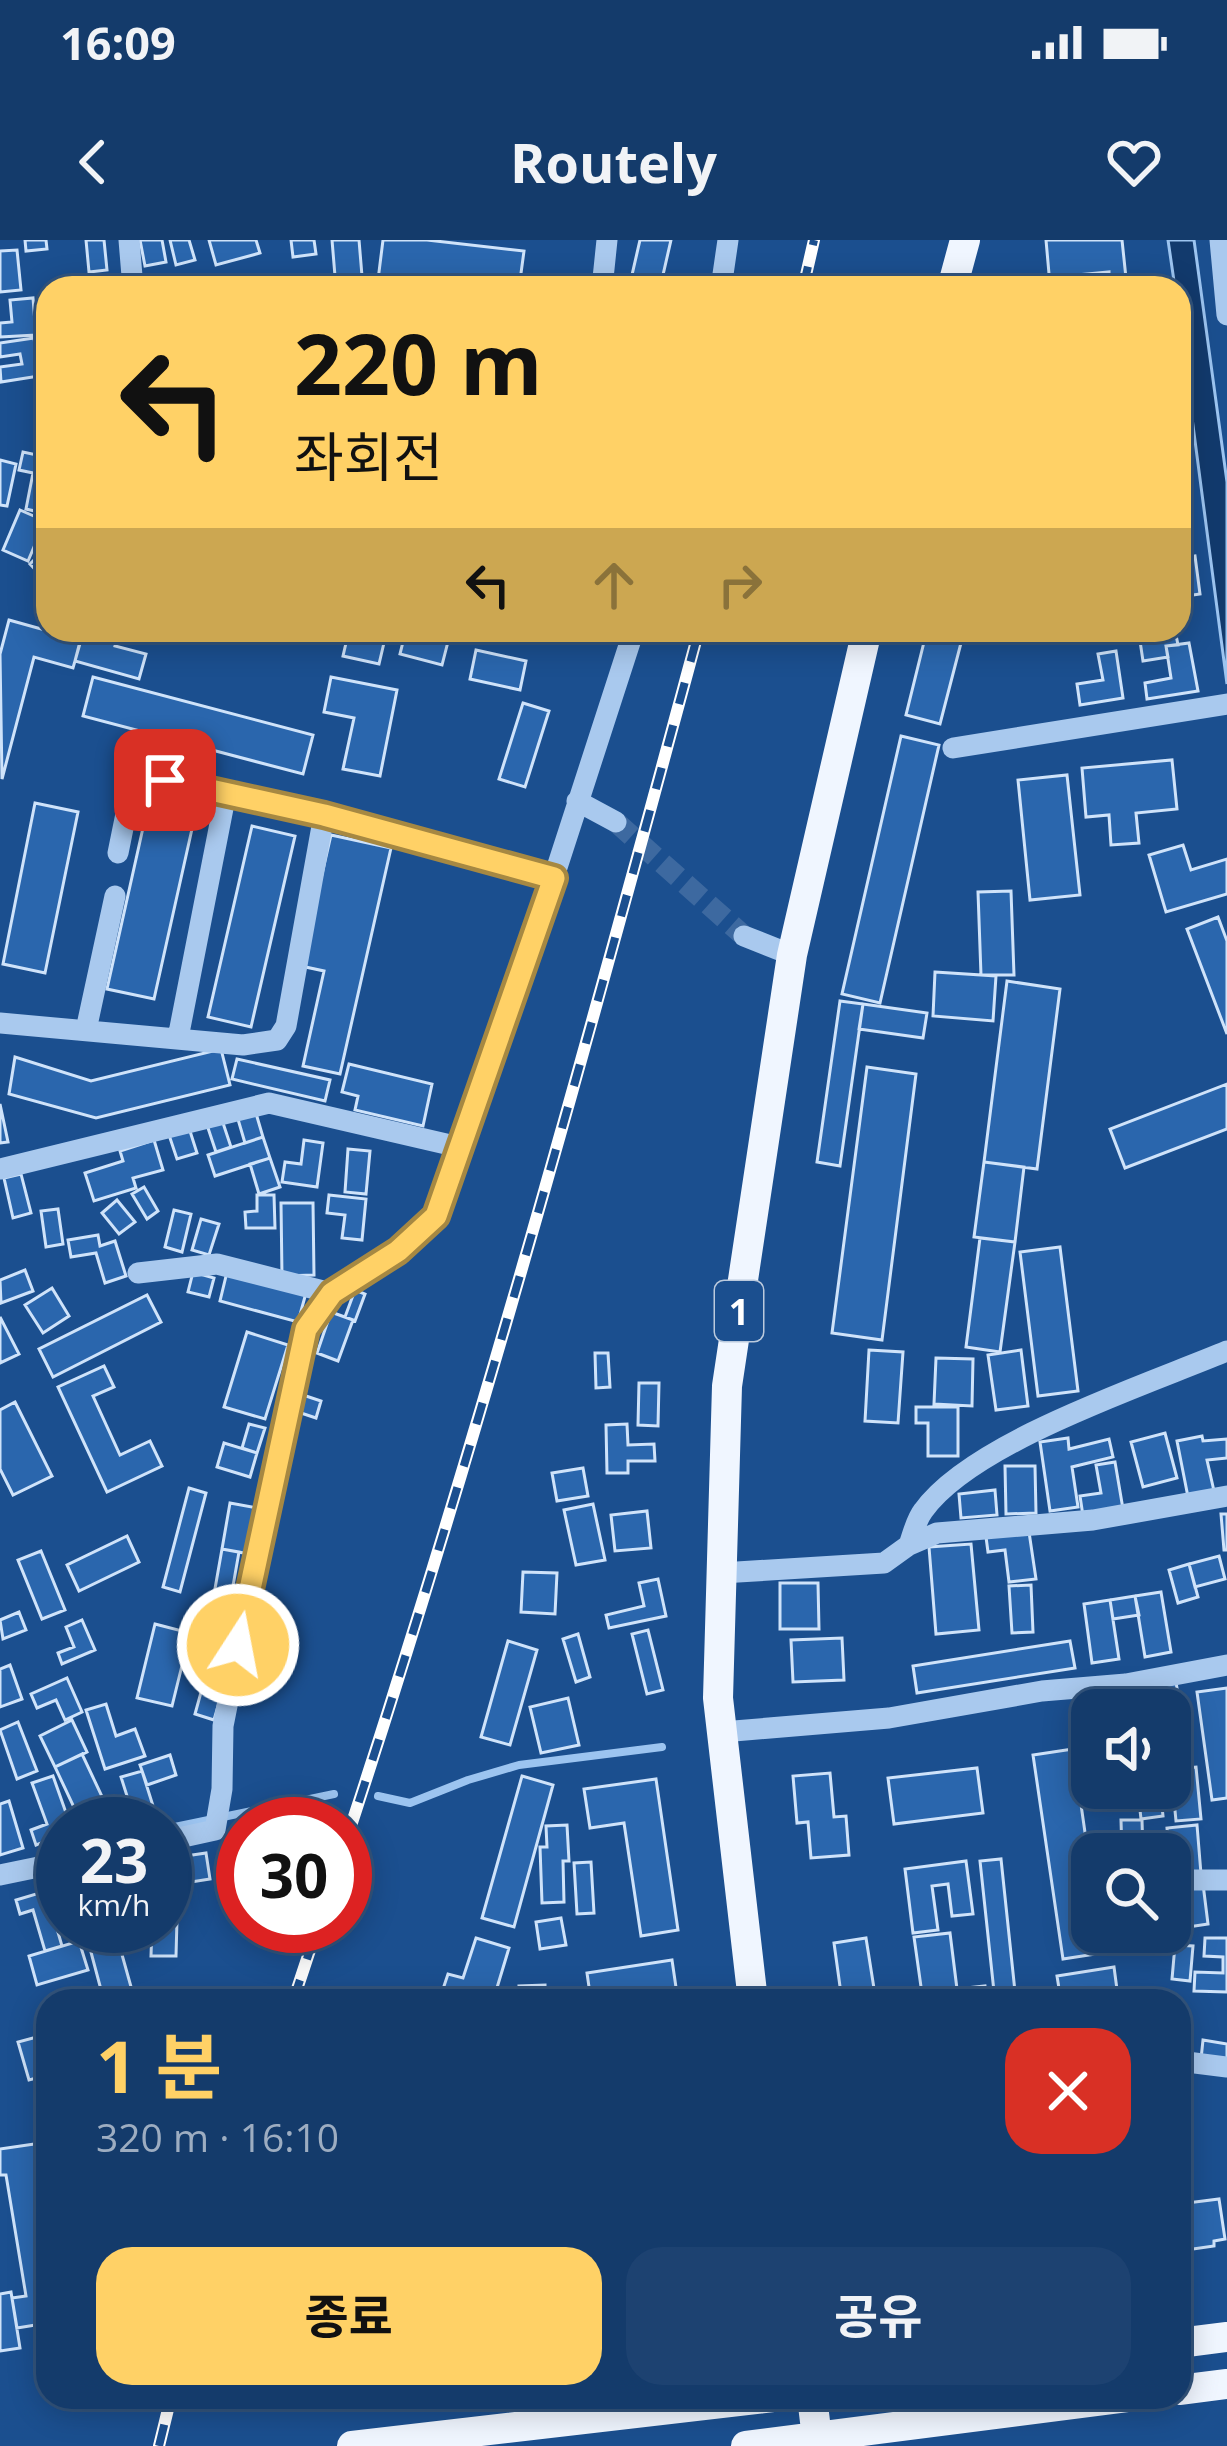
<!DOCTYPE html>
<html lang="ko">
<head>
<meta charset="utf-8">
<style>
	body { margin:0; font-family:"Open Sans","Noto Sans KR",sans-serif; background:#1d4271; color:#f1f3f6; height:100vh; display:flex; flex-direction:column; font-size:45px; white-space:nowrap }
	* { box-sizing:border-box; margin:0 }
	p { font-size:39px; color:#9dadc1 }
	.icon { flex:none; width:66px; height:66px; fill:none; stroke:currentColor; stroke-width:2; stroke-linecap:round; stroke-linejoin:round }
	.map { position:relative; flex:1; overflow:hidden }
	.panel { position:absolute; left:36px; top:1749px; width:1155px; height:420px; display:flex; flex-direction:column; background:#143b6b; border-radius:36px; box-shadow:0 6px 30px #0003,0 0 0 3px #33557e }
	.panel>* { flex:none }
	.hud { position:absolute; left:36px; top:36px; width:1155px; height:366px; border-radius:36px; box-shadow:0 6px 30px #0003,0 0 0 3px #33557e; background:#ffd166; color:#111; overflow:hidden }
	.buttons { position:absolute; left:1071px; top:1449px; display:grid; gap:24px }
	.buttons a { display:grid; place-items:center; width:120px; height:120px; border-radius:24px; background:#143b6b; box-shadow:0 6px 30px #0003,0 0 0 3px #33557e; font-size:60px }
	.speed { position:absolute; left:36px; top:1557px; display:flex; gap:24px; font-size:60px; font-weight:700; text-align:center }
	.speed>* { display:grid; place-content:center; width:156px; height:156px; border-radius:50%; background:#143b6b; box-shadow:0 6px 30px #0003,0 0 0 3px #33557e; line-height:1 }
	.speed small { font-size:30px; font-weight:400 }
	.speed .limit { border:18px solid #d22; background:#fff; color:#111 }
	.pin { position:absolute; display:grid; place-items:center; width:102px; height:102px; color:#fff; margin:-51px; border-radius:24px; box-shadow:0 6px 18px #0006 }
	.me { position:absolute; width:132px; margin:-66px; rotate:11deg; stroke-linejoin:round; filter:drop-shadow(0 0 9px #0008) }
	.turn { display:flex; align-items:center; gap:42px; height:252px; padding:0 60px; font-size:54px }
	.turn .icon { width:156px; height:156px; stroke-width:2.5 }
	.turn b { display:block; font-size:84px; line-height:102px }
	.lanes { display:flex; align-items:center; height:114px; padding:0 60px; background:#0003; justify-content:center; gap:60px; direction:ltr }
	.lanes .off { opacity:.35 }
	.round { display:grid; place-items:center; flex:none; width:126px; height:126px; border-radius:36px; background:#1d4271 }
	.overview { display:flex; align-items:center; justify-content:space-between; height:204px; padding:0 60px }
	h1 { font-size:72px; font-weight:700; line-height:90px; color:#ffd166 }
	.cta { display:flex; gap:24px; margin-top:auto; padding:24px 60px }
	.cta a { flex:1; height:138px; border-radius:36px; background:#ffd166; color:#111; font-size:48px; font-weight:700; line-height:138px; text-align:center }
	.cta a+a { background:#1d4271; color:#f1f3f6 }
	.status { display:flex; justify-content:space-between; align-items:center; height:84px; padding:0 60px; background:#143b6b; direction:ltr }
	.status svg { height:33px; fill:currentColor }
	header { display:flex; justify-content:space-between; align-items:center; height:156px; padding:0 60px; background:#143b6b; font-size:54px; font-weight:700 }
	.map>svg:first-child { display:block }
	.water { fill:#123a6d; stroke:#9cc4f0; stroke-width:3 }
	.lines { fill:none; stroke-linecap:round; stroke-linejoin:round }
	.stream { stroke:#9cc4f0; stroke-width:8 }
	.building { fill:#2a66ad; stroke:#cfe3fa; stroke-width:3 }
	.minor-tunnel { stroke:#3d69a0; stroke-width:21; stroke-dasharray:21 10; stroke-linecap:butt }
	.minor { stroke:#a9c9ee; stroke-width:21 }
	.major { stroke:#f0f6ff; stroke-width:30 }
	.rail-casing { stroke:#fff; stroke-width:12 }
	.rail { stroke:#1b4f8f; stroke-width:8; stroke-dasharray:22; stroke-linecap:butt }
	.route-casing { stroke:#a68842; stroke-width:30 }
	.route { stroke:#ffd166; stroke-width:21 }
	.labels { text-anchor:middle; dominant-baseline:central; stroke-width:12; stroke-linejoin:round; paint-order:stroke }
	.shield { fill:#1b4f8f; stroke:#bbcadd; stroke-width:3 }
	.shield-label { font-size:36px; font-weight:bold; fill:#fff }
</style>
</head>
<body>
<div class="status"><b>16:09</b><svg viewBox="0 0 49 12"><path d="M0 12V9h3v3zM5 12V6h3v6zM10 12V3h3v9zM15 12V0h3v12zM26 1h20v11H26zM47 4h2v5h-2z"/></svg></div>
<header><svg class="icon" aria-label="back" viewBox="0 0 24 24"><path d="M15 5l-7 7 7 7"/></svg>Routely<svg class="icon" aria-label="heart" viewBox="0 0 24 24"><path d="M12 20l-8-8c-3-5 5-10 8-4 3-6 11-1 8 4z"/></svg></header>
<div class="map">
<svg width="1227" height="2206" viewBox="0 0 1227 2206">
	<rect width="100%" height="100%" fill="#1b4f8f"/>
	<path class="water" d="M1168,0h26l33,242v202l-48,-365v-31h-4z"/>
	<g class="lines">
		<path class="stream" d="M378,1556l32,7 58,-23 51,-15 143,-18
			M165,1589l169,-35"/>
	</g>
	<path class="building" d="M25,0h21l1,9 -21,2z
		M86,0h18l3,30 -18,2z
		M140,0h22l4,22 -21,4z
		M170,0h19l6,20 -19,5z
		M209,0h47l4,13 -44,12z
		M291,0h23l2,14 -23,3z
		M332,0h27l4,48h-27z
		M383,0h44l97,11 -5,37h-142z
		M640,0h31l-11,48h-31z
		M1046,0h76l4,38 -17,2v-8l-44,4 1,8 -16,1z
		M17,10l4,40 -21,2v-41z
		M271,35l4,13h-21l-3,-8z
		M43,51h5v39h-3z
		M33,58l3,37 -36,2v-14l12,-1 -2,-22z
		M34,98l5,38 -38,6 -1,-15 22,-3 -2,-10 -20,3v-14z
		M1179,205l6,49 -6,1z
		M48,206v68l-22,-5 7,-36 -14,-3 4,-18 23,5z
		M0,220l16,4 -9,42 -7,-1z
		M20,270l25,11 -17,40 -25,-11z
		M47,307l1,2v34l-18,-19z
		M1195,316l5,38 -21,3v-39z
		M9,380l72,20 -8,28 -39,-11 -32,122 -2,-125z
		M83,390l35,6 -3,10 31,8 -7,25 -64,-18z
		M349,390h38l-8,34 -36,-8z
		M406,390h45l-9,35 -42,-11z
		M1158,390h17l3,15 -12,1 2,11 -25,4 -3,-20 19,-3z
		M926,394l35,9 -21,81 -34,-9z
		M1189,403l9,48 -51,8 -2,-16 26,-5 -5,-32z
		M476,410l50,11 -6,29 -50,-11z
		M1116,411l7,47 -43,7 -3,-21 26,-4 -5,-26z
		M93,437l220,58 -10,39 -220,-58z
		M331,437l66,13 -17,86 -37,-7 11,-51 -30,-6z
		M523,463l26,8 -24,76 -26,-8z
		M901,496l38,9 -59,258 -38,-9z
		M1172,520l5,49 -41,4 3,30 -28,2 -2,-30 -23,2 -4,-49z
		M1067,535l13,120 -50,5 -12,-120z
		M149,561l47,10 -42,188 -47,-10z
		M35,563l43,9 -33,161 -42,-9z
		M252,586l43,10 -44,191 -43,-10z
		M331,595l60,13 -51,226 -37,-8 21,-95 -23,-5z
		M1183,605l8,25 36,-11v35l-61,18 -17,-57z
		M1011,651l3,84h-33l-3,-83z
		M1218,677l9,24v93l-40,-105z
		M935,732l61,4 -3,45 -60,-5z
		M1007,741l53,8 -23,180 -53,-7z
		M840,761l23,3 -23,162 -23,-4z
		M863,764l64,9 -4,25 -64,-9z
		M221,809l9,36 -134,33 -87,-24 6,-37 76,24z
		M237,819l93,21 -5,21 -93,-22z
		M349,824l83,20 -9,42 -68,-16 3,-14 -16,-4z
		M867,827l49,7 -34,266 -50,-7z
		M1227,844v45l-102,39 -15,-39z
		M0,864l8,38 -8,1z
		M255,870l8,27 -18,6 -8,-27z
		M222,880l9,27 -15,5 -9,-27z
		M189,888l8,25 -20,6 -8,-24z
		M263,897l7,21 -55,18 -7,-21z
		M154,900l9,30 -30,8 3,10 -42,13 -9,-28 38,-12 -3,-10z
		M304,900l19,3 -6,44 -35,-5 3,-20 16,2z
		M348,909l22,2 -4,43 -21,-2z
		M270,918l10,29 -21,7 -9,-30z
		M984,922l40,5 -9,75 -41,-5z
		M21,934l10,39 -18,5 -9,-40z
		M144,947l14,24 -11,8 -15,-25z
		M257,955h17l1,33h-29l-1,-16 12,-1z
		M329,955l37,4 -4,41 -20,-2 3,-23 -18,-2z
		M117,960l18,22 -16,12 -17,-21z
		M281,963h32l1,72 -32,1z
		M58,969l5,35 -17,3 -5,-36z
		M174,970l17,4 -9,38 -17,-5z
		M201,979l18,5 -10,31 -17,-5z
		M98,995l2,11 15,-5 11,35 -21,7 -9,-30 -25,4 -3,-17z
		M980,998l35,4 -15,110 -34,-5z
		M1060,1007l18,144 -40,5 -18,-144z
		M25,1030l8,21 -32,12 -1,-23z
		M193,1032l21,6 -5,19 -21,-5z
		M227,1032l79,21 -8,29 -78,-21z
		M52,1048l17,28 -26,17 -18,-28z
		M355,1050l10,4 -10,27 -10,-4z
		M147,1055l14,27 -108,55 -14,-28z
		M331,1072l22,8 -15,41 -21,-8z
		M0,1077l19,37 -19,9z
		M247,1092l41,13 -23,74 -41,-12z
		M869,1110l34,2 -5,71 -33,-2z
		M1021,1110l7,56 -32,4 -8,-55z
		M595,1113h13l2,34 -14,1z
		M936,1118l37,1 -1,47 -38,-2z
		M104,1126l10,21 -21,9 27,59 30,-14 12,25 -55,26 -49,-105z
		M639,1143h20l-1,43 -20,-1z
		M300,1154l21,7 -5,17 -21,-7z
		M15,1162l37,74 -39,19 -13,-26v-59z
		M916,1167h42v49h-30v-33h-12z
		M249,1184l16,4 -8,25 -15,-5z
		M627,1184l1,21 26,-1 1,17h-27v12h-21l-1,-48z
		M1165,1193l12,45 -34,9 -12,-45z
		M1202,1196l1,5 24,-2v19l-20,2 7,31 -26,6 -11,-56z
		M1068,1198l1,11 40,-10 4,18 -41,10 6,40 -28,4 -10,-69z
		M224,1203l33,10 -7,24 -33,-10z
		M1115,1222l8,47 -40,7 -3,-20 21,-3 -5,-28z
		M1005,1226h30l1,47 -30,1z
		M583,1228l5,28 -31,5 -5,-28z
		M189,1248l17,5 -26,99 -17,-5z
		M995,1250l2,25 -36,3 -2,-24z
		M230,1263l27,5 -8,46 -27,-5z
		M593,1264l12,56 -29,5 -12,-55z
		M647,1271l4,37 -36,3 -4,-36z
		M1221,1274h6v36h-3z
		M1029,1292l7,47 -27,3 -4,-32 -17,2 -2,-15z
		M127,1296l12,26 -60,29 -12,-26z
		M971,1304l8,86 -43,4 -7,-87z
		M222,1309l17,3 -12,68 -17,-3z
		M41,1311l24,59 -23,9 -24,-59z
		M1219,1316l6,23 -30,8 -6,-23z
		M1189,1324l9,33 -20,6 -9,-33z
		M523,1332l34,1 -2,41 -34,-2z
		M658,1339l8,37 -57,12 -3,-13 38,-9 -5,-23z
		M780,1343h38l1,46h-39z
		M1031,1345l2,47 -21,1 -3,-47z
		M1161,1352l10,60 -26,5 -10,-61z
		M1135,1356l4,19 -26,4 -3,-19z
		M1110,1360l9,59 -27,4 -8,-59z
		M19,1372l7,18 -23,9 -3,-19z
		M82,1380l13,30 -33,14 -4,-11 16,-6 -8,-20z
		M155,1384l35,9 -18,73 -35,-8z
		M648,1390l15,60 -16,4 -15,-60z
		M578,1394l12,43 -14,5 -13,-43z
		M842,1398l2,42 -51,2 -2,-42z
		M508,1401l29,9 -27,95 -29,-8z
		M1070,1401l5,27 -158,25 -4,-27z
		M211,1416l20,5 -17,59 -19,-6z
		M10,1425l12,34 -22,8v-38z
		M67,1438l15,34 -17,8 -9,-20 -19,8 -6,-14z
		M1176,1442l4,25 -59,3 -3,-20z
		M1227,1448v110l-15,2 -15,-108z
		M568,1458l11,47 -38,8 -11,-46z
		M106,1464l10,32 19,-7 10,27 -40,13 -19,-59z
		M72,1480l15,32 -32,15 -15,-31z
		M18,1482l19,49 -20,8 -17,-49z
		M1073,1509l19,132v51h7l3,21 -39,6 -30,-204z
		M82,1514l24,51 -27,13 -24,-51z
		M170,1515l6,20 -29,10 -7,-20z
		M1196,1527l5,52 -25,2 -5,-52z
		M977,1528l6,45 -89,11 -6,-46z
		M142,1531l12,38 -29,9 -5,-16 8,-3 -7,-22z
		M830,1533l4,44 12,-1 3,39 -38,3 -3,-36 -11,1 -4,-47z
		M53,1536l17,48h-7v11l-27,10 -5,-15 16,-6 -15,-41z
		M522,1536l31,9 -39,142 -32,-9z
		M656,1539l22,151 -37,6 -17,-113 -34,5 -6,-39z
		M1115,1548h45l3,28 -22,3 -2,-18 -22,2z
		M9,1561l14,47 -23,7v-51z
		M1121,1580h21l1,34h-21z
		M567,1585l2,36h-6l1,41 -22,1 -2,-56h7l-1,-21z
		M1197,1585l4,49 -30,2 -4,-48z
		M206,1613l4,26 -32,5 -2,72h-25l1,-30h13v-67z
		M1001,1619l15,142h-21l-15,-140z
		M966,1621l7,53 -21,2 -4,-32 -16,2 6,44 -25,3 -8,-64z
		M591,1622l3,51 -17,1 -3,-51z
		M1170,1643h8l1,32h-9z
		M1203,1644l5,40 -20,3 -5,-40z
		M46,1651l16,55 -17,5 -12,-41 -13,4 -4,-14z
		M561,1678l5,27 -26,4 -4,-27z
		M84,1686h30l21,75h-31z
		M950,1693l7,56 28,-3 2,15h-64l-9,-64z
		M476,1698l33,10 -16,53h-36l-16,-6 7,-21 15,4z
		M866,1698l10,63h-34l-8,-58z
		M1205,1698h22v54l-33,-1 1,-19 28,1v-16l-19,-1z
		M79,1701l9,29 -51,15 -8,-29z
		M1175,1705l18,1 -3,35 -18,-2z
		M672,1720l6,41h-87l-4,-28z
		M1114,1727l4,30 -6,4h-51l-4,-25z
		M545,1745v16h-25l-1,-15z
		M1179,1775h6l-3,34h-3z
		M48,1794v41l-19,5 -11,-38z
		M1203,1800l24,4v19l-26,-4z
		M48,1902v181l-31,5 -5,-30 14,-2 -20,-121h-6v-26z
		M1219,1959l6,40 -11,2v5l-35,5v-47z
		M11,2052l9,56 -20,3v-57z"/>
	<g class="lines">
		<path class="minor-tunnel" d="M616,582l128,114"/>
		<path class="minor" d="M129,0l4,48
			M1220,0l7,75
			M602,48l5,-48
			M721,48l7,-48
			M953,508l274,-44
			M577,561l39,21
			M118,613l11,-54 13,-17 23,-2 159,35 229,63
			M744,696l48,19
			M0,783l243,22 34,-5 9,-14 38,-211
			M86,790l29,-134
			M178,798l48,-245
			M0,929l269,-66 190,44
			M138,1033l79,-9 114,29
			M909,1305c4,-11 7,-25 14,-34 49,-69 223,-126 304,-160
			M721,1333l163,-10 25,-18 28,-12 156,-13 134,-24
			M722,1492l167,-14 153,-27 84,-7 101,-19
			M165,1601l50,-11 7,-41 1,-63 64,-321 19,-76 25,-36 67,-42 38,-34 77,-214 121,-373
			M0,1635l63,-13
			M1170,1640h57
			M1179,1821l48,6"/>
		<path class="major" d="M952,48l13,-48
			M753,1761l-35,-303 9,-312 65,-431 75,-325
			M1179,2103l48,-6
			M1179,2150l48,-6
			M812,2157l6,49
			M352,2206l421,-49
			M746,2206l381,-49"/>
		<g class="rail-casing">
			<path id="rail" d="M803,48l11,-48
				M345,1604c132,-400 244,-807 354,-1214
				M293,1761l25,-75
				M159,2206l12,-49"/>
		</g>
		<use href="#rail" class="rail"/>
	</g>
	<g class="lines">
		<g class="route-casing">
			<path id="route" d="M165,540l159,35 230,63 -118,338 -38,35 -66,42 -26,36 -68,316"/>
		</g>
		<use href="#route" class="route"/>
	</g>
	<g class="labels">
		<rect class="shield" x="715" y="1041" width="48" height="60" rx="9"/>
		<g class="shield-label">
			<text x="739" y="1071">1</text>
		</g>
	</g>
</svg>
<div class="buttons">
<a><svg class="icon" aria-label="sound" viewBox="0 0 24 24"><path d="M4 9h4l5-4v14l-5-4H4zM17 9q2 3 0 6"/></svg></a>
<a><svg class="icon" aria-label="search" viewBox="0 0 24 24"><circle cx="10" cy="10" r="6"/><path d="M15 15l6 6"/></svg></a>
</div>
<div class="speed"><div>23<small>km/h</small></div><div class="limit">30</div></div>
<div class="pin" style="left:165px;top:540px;background:#d93025"><svg class="icon" aria-label="arrive" viewBox="0 0 24 24"><path d="M6 21V4h12l-3 4 3 4H6"/></svg></div>
<svg class="me" style="left:238px;top:1405px" viewBox="-20 -20 40 40"><circle r="17" fill="#ffd166" stroke="#fff" stroke-width="3"/><path d="M0-11L8 9 0 5-8 9z" fill="#fff"/></svg>
<div class="hud">
<div class="turn"><svg class="icon" aria-label="left" viewBox="0 0 24 24"><path d="M17 20v-9H6M10 6l-5 5 5 5"/></svg><div><b>220 m</b>좌회전</div></div>
<div class="lanes"><svg class="icon" aria-label="left" viewBox="0 0 24 24"><path d="M17 20v-9H6M10 6l-5 5 5 5"/></svg><svg class="icon off" aria-label="ahead" viewBox="0 0 24 24"><path d="M12 20V5M6 11l6-6 6 6"/></svg><svg class="icon off" aria-label="right" viewBox="0 0 24 24"><path d="M7 20v-9h11M14 6l5 5-5 5"/></svg></div>
</div>
<section class="panel">
<div class="overview"><div><h1>1 분</h1><p>320 m · 16:10</p></div><a class="round" style="background:#d93025;color:#fff"><svg class="icon" aria-label="close" viewBox="0 0 24 24"><path d="M6 6l12 12M18 6L6 18"/></svg></a></div>
<div class="cta"><a>종료</a><a>공유</a></div>
</section>
</div>
</body>
</html>
